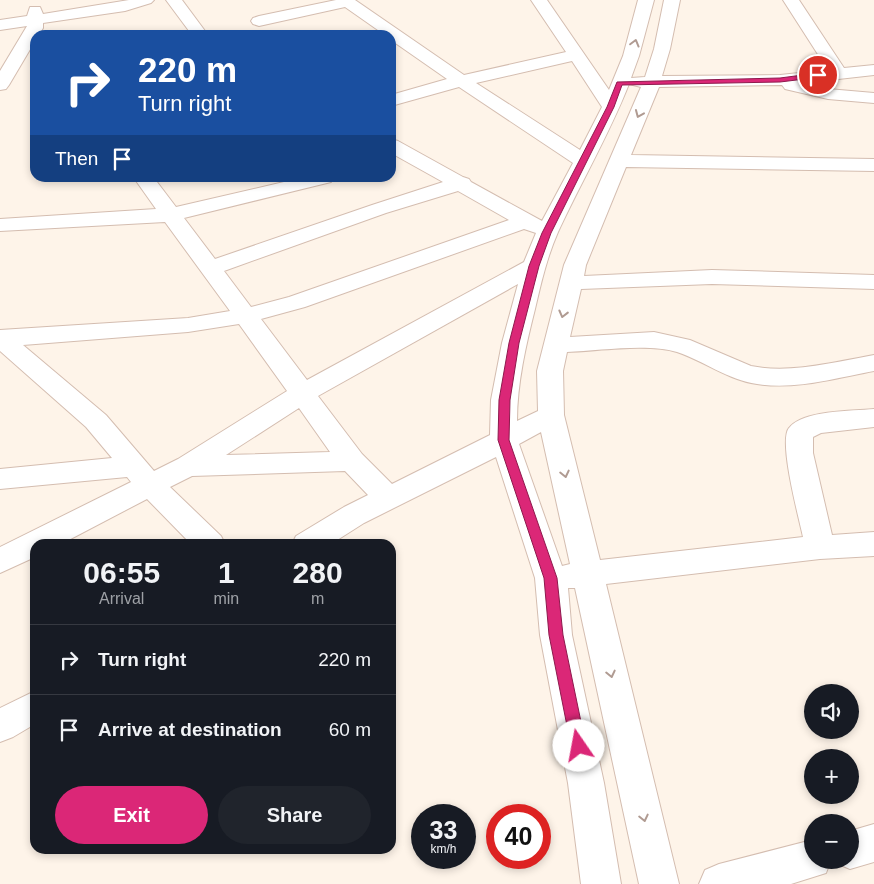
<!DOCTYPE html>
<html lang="en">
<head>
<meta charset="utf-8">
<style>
	body { margin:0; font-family:Helvetica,sans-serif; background:#20242c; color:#f1f3f6; height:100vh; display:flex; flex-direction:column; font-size:19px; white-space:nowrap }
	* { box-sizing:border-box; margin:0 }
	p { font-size:16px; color:#9ea1a6 }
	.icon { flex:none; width:28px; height:28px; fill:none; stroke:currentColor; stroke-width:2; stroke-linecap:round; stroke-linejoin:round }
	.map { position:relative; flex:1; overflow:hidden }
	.side { position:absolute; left:30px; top:539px; width:366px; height:315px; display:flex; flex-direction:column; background:#171b24; border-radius:15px; box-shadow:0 2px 8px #0003 }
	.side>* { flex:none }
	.banner { position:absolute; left:30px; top:30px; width:366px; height:152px; border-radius:15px; box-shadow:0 2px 8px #0003; background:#1a4fa0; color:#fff; overflow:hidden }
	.buttons { position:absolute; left:804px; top:684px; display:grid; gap:10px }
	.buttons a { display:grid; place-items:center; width:55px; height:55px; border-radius:50%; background:#171b24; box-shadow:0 2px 8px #0003; font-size:25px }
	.speed { position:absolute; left:411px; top:804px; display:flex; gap:10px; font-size:25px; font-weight:700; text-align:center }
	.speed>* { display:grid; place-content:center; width:65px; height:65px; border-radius:50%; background:#171b24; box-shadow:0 2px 8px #0003; line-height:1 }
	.speed small { font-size:12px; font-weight:400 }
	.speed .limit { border:8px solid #d22; background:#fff; color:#111 }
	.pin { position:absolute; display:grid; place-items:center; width:42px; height:42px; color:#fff; margin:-21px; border:2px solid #fff; border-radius:50%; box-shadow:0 1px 5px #0007 }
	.me { position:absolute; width:55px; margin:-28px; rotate:348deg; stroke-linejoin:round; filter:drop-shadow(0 0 4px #0008) }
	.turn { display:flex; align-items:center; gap:18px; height:105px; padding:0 25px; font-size:22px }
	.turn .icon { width:65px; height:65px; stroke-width:2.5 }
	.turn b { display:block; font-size:35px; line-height:42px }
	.then { display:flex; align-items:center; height:48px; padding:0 25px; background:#0003; gap:10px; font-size:19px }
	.eta { display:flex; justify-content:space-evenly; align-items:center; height:85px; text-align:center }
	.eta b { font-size:30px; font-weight:800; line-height:35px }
	.cta { display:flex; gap:10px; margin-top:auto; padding:10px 25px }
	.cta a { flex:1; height:58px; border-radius:30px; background:#db2777; color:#fff; font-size:20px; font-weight:800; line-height:58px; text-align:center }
	.cta a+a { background:#20242c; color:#f1f3f6 }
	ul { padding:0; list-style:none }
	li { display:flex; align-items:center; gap:15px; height:70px; padding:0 25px; border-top:1px solid #363941 }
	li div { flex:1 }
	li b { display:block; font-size:19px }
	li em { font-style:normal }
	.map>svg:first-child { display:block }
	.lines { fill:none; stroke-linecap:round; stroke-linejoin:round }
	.minor-casing { stroke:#d4bdb0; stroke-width:2 }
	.minor { fill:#fff; fill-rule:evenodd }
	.oneway { stroke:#b09b92 }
	.route { fill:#db2777; stroke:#8e194d }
</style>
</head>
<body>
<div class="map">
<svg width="874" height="884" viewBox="0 0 874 884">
	<rect width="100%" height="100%" fill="#fef4e9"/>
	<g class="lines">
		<g class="minor-casing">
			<path id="minor" d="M129,0h25l-3,3 -26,8 -82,12v5l-4,7h-4v6l-26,44 -3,4 -6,1v-19l27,-45 -27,4v-10l27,-4 3,-9h10l3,7z
				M166,0h16l26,35h-16z
				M336,0h19l109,75 102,-23 -35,-52h16l62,90 14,-34 15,-56h16l-15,56 -8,22 14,-1 9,-28 10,-49h16l-10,49 -8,27 118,-1 48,-5 -45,-70h16l45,68 30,-3v10l-71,8 25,6 46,4v10l-46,-4 -43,-10 -3,-4 -123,2 -28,68 243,4v12l-248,-4 -40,98 -2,11 128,-6 162,5v14l-162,-5 -131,5 -11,48 84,-5 36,8 61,26c40,8 83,-4 123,-11v16c-38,7 -78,19 -117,13 -29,-4 -53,-23 -80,-32 -30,-9 -79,-1 -110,0l-4,19 1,44 36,145 203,-23c-4,-19 -25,-96 -14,-109 14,-18 63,-17 85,-19v18l-53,6 -8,4v16l19,82 42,-3v24l-54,3 -214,25 73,300h-40l-64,-296h-7l4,47 32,148 17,101h-40l-13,-101 -28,-148 -5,-57 -39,-121 -132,66 -33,21h-39l4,-8 48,-29 24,-12 -23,-24 -153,5 -22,11 51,49 4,8h-34l-44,-45 -86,45h-26v13l-35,16v-26l131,-65 -4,-5 -127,12v-20l112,-11 -26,-31 -86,-76v-21l188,-12 42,-7 -65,-89 -165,9v-12l156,-10 -22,-31h20l22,29 125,-29h33l-3,4 -147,36 31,41 157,-54 71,-23 -52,-29v-14l7,2 65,36 6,2 2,3 71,39 31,-58 -114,-76 -68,19v-11l56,-16 -56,-39v-5h-6l-40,-28 -86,19 -6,-2 -2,-3 2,-3 6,-2zM572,61l30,46 -22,43 -104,-67zM629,84l12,3 -77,178 -27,106 1,40 -21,10c0,-38 9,-76 18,-112 6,-26 12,-52 23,-77 23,-50 51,-97 71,-148zM458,191l51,29 -220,77 -38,10 -27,-36 162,-58zM524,229l12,4 -12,29 -217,118 -46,-61 44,-12zM518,284l-16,59 -11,57 -1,35 -98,49 -30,-30 -44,-58zM239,324l48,67 -109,68 -24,12 -48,-56 -83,-70 165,-13zM299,408l31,44 -104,3zM541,432l29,132 -8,2 -43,-122z
				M35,691v33l-22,13 -13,5v-34z
				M874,824v38l-24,7 -14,-6 -1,-3h15v-29z
				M812,840v20h19l-5,13 -35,11h-92l6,-14 14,-6z"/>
		</g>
		<use href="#minor" class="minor"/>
	</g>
	<defs><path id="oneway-chevron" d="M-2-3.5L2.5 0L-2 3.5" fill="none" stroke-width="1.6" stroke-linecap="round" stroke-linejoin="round" transform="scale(1.25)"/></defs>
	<g class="oneway">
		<use href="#oneway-chevron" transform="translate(635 43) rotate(-75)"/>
		<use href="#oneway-chevron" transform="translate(639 114) rotate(113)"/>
		<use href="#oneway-chevron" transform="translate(563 314) rotate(104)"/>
		<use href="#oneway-chevron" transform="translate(565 474) rotate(77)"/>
		<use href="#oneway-chevron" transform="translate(611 674) rotate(77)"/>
		<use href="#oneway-chevron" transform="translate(644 818) rotate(77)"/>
	</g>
	<path class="route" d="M818,73l4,2 -1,2 -41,5 -158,3 -8,22 -63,126 -12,33 -20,77 -9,57 -1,40 48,138 6,57 23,111 -2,5 -5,2 -6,-2 -2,-5 -22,-111 -5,-57 -46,-138 1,-40 10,-57 20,-77 13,-33 65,-126 10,-25 163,-4z"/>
</svg>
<div class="buttons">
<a><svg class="icon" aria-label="sound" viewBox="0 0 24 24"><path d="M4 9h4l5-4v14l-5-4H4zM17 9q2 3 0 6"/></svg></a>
<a>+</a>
<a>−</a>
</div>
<div class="speed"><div>33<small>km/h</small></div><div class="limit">40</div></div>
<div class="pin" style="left:818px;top:75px;background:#d93025"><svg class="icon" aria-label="arrive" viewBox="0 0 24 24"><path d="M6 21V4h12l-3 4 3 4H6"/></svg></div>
<svg class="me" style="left:579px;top:746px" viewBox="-20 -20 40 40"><circle r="19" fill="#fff"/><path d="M0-13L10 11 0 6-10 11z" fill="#db2777"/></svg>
<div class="banner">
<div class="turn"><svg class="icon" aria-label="right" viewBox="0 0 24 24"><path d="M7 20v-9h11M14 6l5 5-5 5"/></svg><div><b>220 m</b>Turn right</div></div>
<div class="then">Then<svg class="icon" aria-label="arrive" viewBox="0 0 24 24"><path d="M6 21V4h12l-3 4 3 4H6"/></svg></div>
</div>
<section class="side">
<div class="eta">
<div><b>06:55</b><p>Arrival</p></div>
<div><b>1</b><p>min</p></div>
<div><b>280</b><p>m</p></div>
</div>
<ul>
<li><svg class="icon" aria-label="right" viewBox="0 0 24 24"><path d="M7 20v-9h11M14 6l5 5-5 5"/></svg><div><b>Turn right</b></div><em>220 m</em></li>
<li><svg class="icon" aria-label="arrive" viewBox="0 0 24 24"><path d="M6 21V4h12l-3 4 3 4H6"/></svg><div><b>Arrive at destination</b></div><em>60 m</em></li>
</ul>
<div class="cta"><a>Exit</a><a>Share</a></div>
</section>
</div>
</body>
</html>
